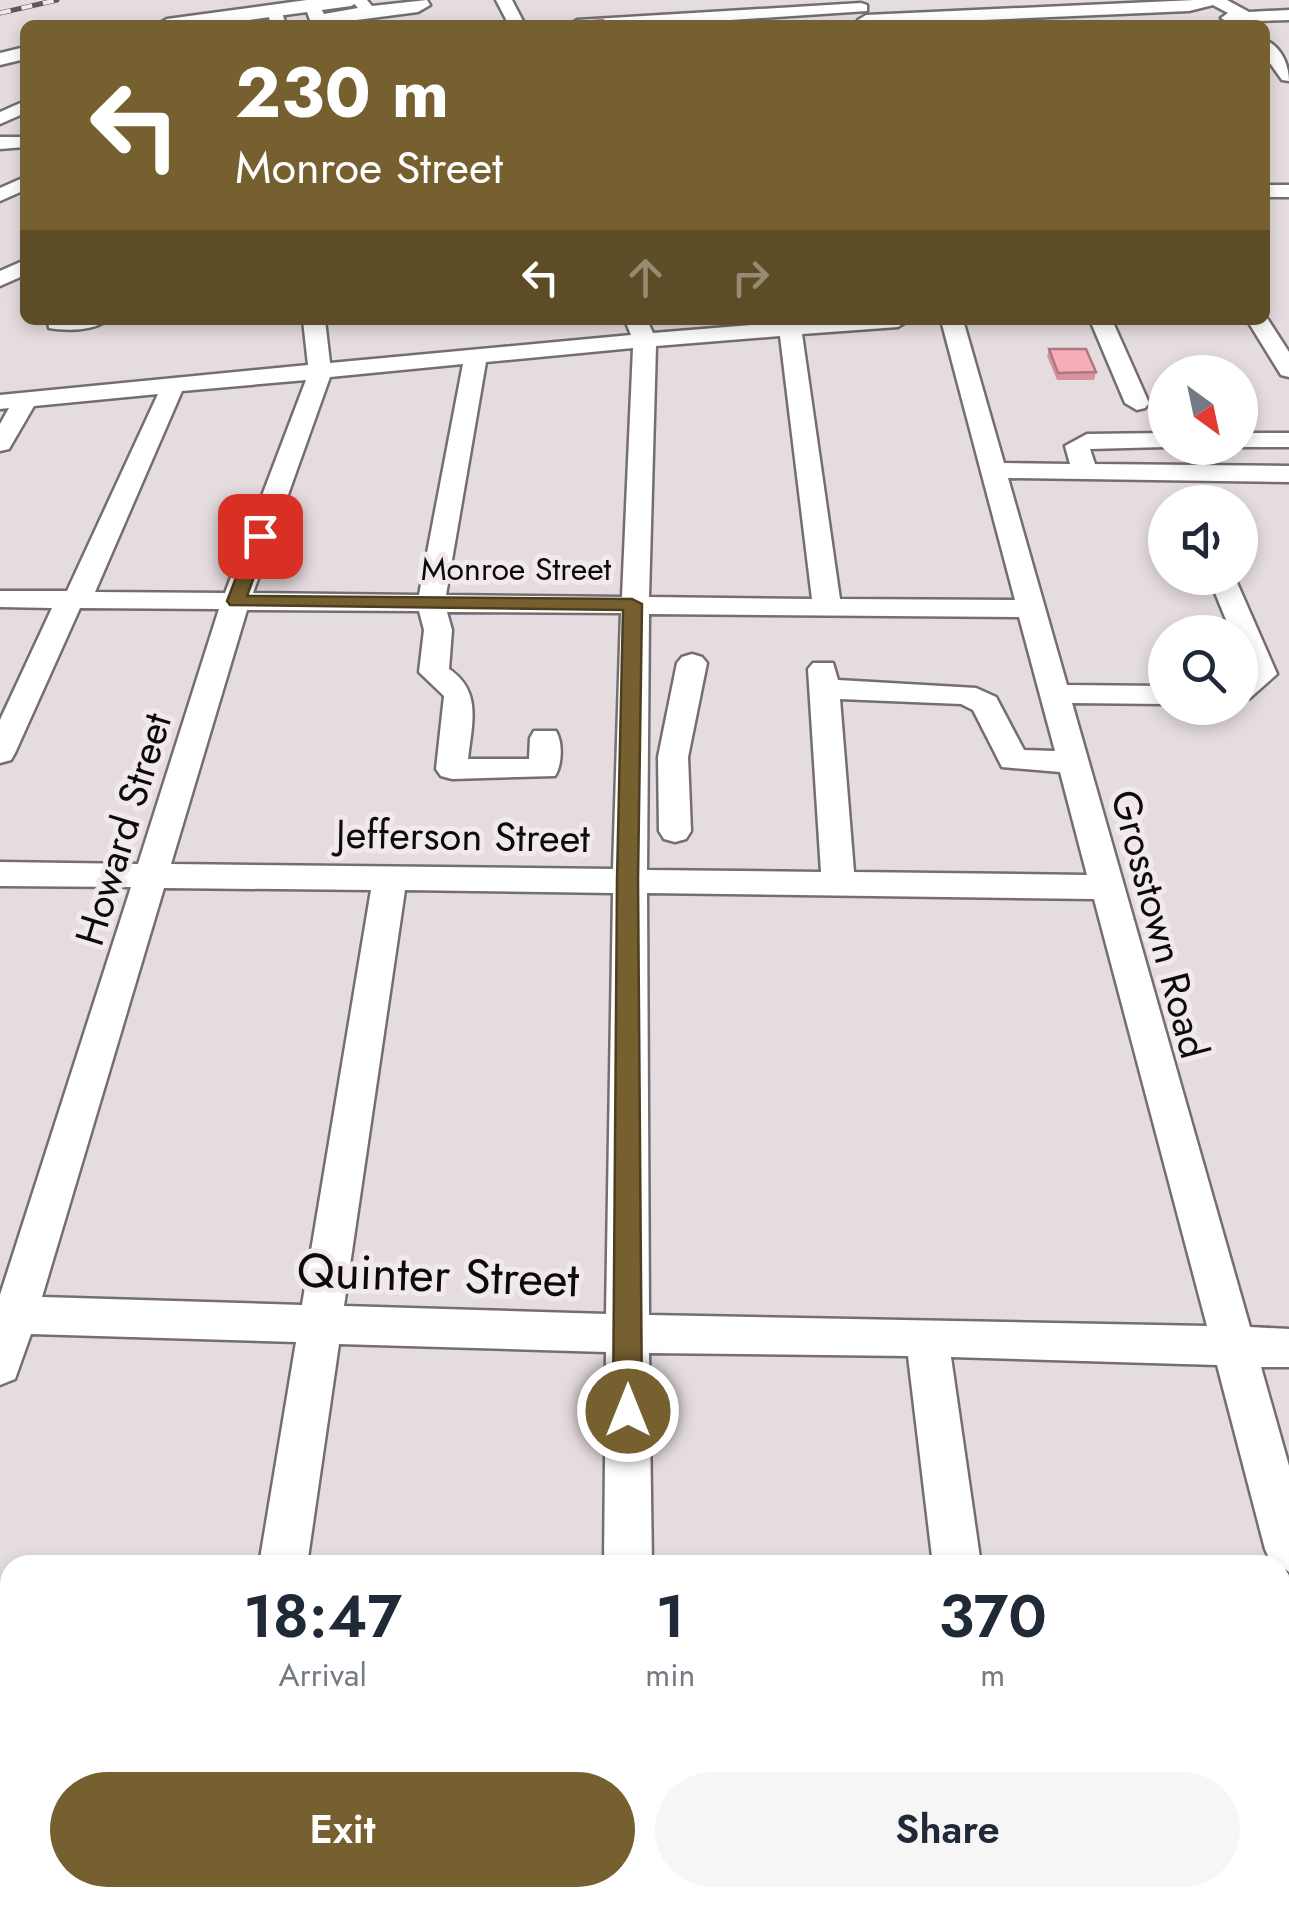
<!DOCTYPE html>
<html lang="en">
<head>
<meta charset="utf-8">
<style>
	body { margin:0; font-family:Jost,sans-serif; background:#f6f6f7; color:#1f2937; height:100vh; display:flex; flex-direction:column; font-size:38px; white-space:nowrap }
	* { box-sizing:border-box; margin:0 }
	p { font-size:32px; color:#747a83 }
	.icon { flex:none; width:55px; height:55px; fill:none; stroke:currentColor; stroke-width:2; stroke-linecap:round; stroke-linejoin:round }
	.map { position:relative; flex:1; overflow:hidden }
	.details { position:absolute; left:0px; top:1555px; width:1290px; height:352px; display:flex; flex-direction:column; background:#fff; border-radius:30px 30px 0 0; box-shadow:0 5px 15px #0003 }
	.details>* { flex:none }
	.top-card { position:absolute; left:20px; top:20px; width:1250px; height:305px; border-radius:15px; box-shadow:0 5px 15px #0003; background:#766030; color:#fff; overflow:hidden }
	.needle { width:65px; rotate:147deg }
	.buttons { position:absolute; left:1148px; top:355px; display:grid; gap:20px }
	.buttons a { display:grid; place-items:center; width:110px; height:110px; border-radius:50%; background:#fff; box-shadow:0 5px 15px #0003; font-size:50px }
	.pin { position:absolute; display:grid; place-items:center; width:85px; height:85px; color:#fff; margin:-42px; border-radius:20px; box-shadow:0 5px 15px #0006 }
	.me { position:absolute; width:110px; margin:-55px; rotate:0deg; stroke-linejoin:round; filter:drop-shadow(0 0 8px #0008) }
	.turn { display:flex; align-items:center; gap:35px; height:210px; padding:0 50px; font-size:45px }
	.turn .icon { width:130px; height:130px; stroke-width:2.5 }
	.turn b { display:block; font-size:70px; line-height:85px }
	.lanes { display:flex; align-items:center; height:95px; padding:0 50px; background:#0003; justify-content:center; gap:50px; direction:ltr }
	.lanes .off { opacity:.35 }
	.eta { display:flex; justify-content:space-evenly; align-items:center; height:170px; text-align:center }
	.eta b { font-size:60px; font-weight:600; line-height:70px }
	.button { display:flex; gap:20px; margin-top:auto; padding:20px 50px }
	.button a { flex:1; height:115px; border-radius:60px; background:#766030; color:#fff; font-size:40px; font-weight:600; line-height:115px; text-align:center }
	.button a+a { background:#f6f6f7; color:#1f2937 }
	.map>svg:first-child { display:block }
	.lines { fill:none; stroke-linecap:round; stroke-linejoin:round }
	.minor-casing { stroke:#756e71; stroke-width:5 }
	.major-casing { stroke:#756e71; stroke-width:5 }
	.minor { fill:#fff; fill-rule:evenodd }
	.major { fill:#fff; fill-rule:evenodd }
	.rail-casing { stroke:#5d585b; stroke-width:5 }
	.rail { stroke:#f2e9ed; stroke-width:4; stroke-dasharray:11; stroke-linecap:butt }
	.wall { fill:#d4959f }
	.building { fill:#f6adb9; stroke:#ac7982; stroke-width:2.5 }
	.route { fill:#766030; stroke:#4d3e1f; stroke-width:2.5 }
	.labels { text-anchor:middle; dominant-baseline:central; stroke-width:10; stroke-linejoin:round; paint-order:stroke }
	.far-street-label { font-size:32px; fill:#0d0a0c; stroke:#f2e9ed }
	.street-label { font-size:40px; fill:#0d0a0c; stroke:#f2e9ed }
	.near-street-label { font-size:48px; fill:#0d0a0c; stroke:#f2e9ed }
</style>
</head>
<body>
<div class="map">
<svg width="1289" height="1907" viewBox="0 0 1289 1907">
	<rect width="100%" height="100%" fill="#e5dce0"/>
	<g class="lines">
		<g class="minor-casing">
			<path id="minor" d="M351,0h16l5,6 55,-6 3,5 -12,7 -100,13 -8,-5 -6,-16 13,-3 7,13 34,-6z
				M496,0h16l13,25h-16z
				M1195,0h32l22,12 40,-2v10l-34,1 3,4 -29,-2 -8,-5 7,-5 -15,-8 -24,6 -323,14 -8,-5 8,-5z
				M861,3l6,2v6l-211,14h-87l8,-5z
				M268,6h12l6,19h-16z
				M1265,40c16,6 24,25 24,41l-7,-1 -17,-24z
				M25,101v12l-25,11v-12z
				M0,137h25v10l-25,2z
				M25,177v13l-25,11v-13z
				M1265,185h24v12h-24z
				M25,260v15l-25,11v-15z
				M1265,315l24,37v25l-8,-2 -34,-55h18z
				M48,320h59c-12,11 -42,11 -58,8z
				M303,320h22l5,43 301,-28 -6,-15h22l6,13 161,-13h95l-11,7 -96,7 38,265 175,1 -74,-280h22l41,143 66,1 -5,-18 22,-12 78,-1v14l-75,2 5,15 194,2v16l-281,-4 59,207 98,1v18l-93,-1 178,624 39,2v38h-28l28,99v106l-9,-7h-8l-7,-16 -48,-184 -266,-8 30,208h-48l-25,-209 -259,-3 3,212h-48l2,-213 -267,-8 -32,221h-48l37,-223 -265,-8 -16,45 -15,6v-90l131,-408 -131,-1v-24l138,2 81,-255 -139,-1 -65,145 -4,7 -11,3v-43l52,-112 -52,-1v-16h67l91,-197 -124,12 -25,43 -9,2v-27l9,-16 -9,1v-14l308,-30zM780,336l32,263 -163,-2 7,-251zM633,348l-11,249 -176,-2 40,-233zM463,364l-44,231 -166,-2 77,-216zM306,380l-81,213 -130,-1 87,-201zM247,610l172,1 5,19 -5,42 25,24 -8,73 5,7 11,3 103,-3c7,-11 8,-33 1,-45h-22l-4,7 -1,21h-61c4,-36 14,-68 -19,-90l3,-39 -5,-18 174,1 -8,256 -442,-5zM649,614l370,3 36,134 -31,-1 -28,-53 -20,-9 -138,-8 -5,-17h-20l-5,6 13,203 -174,-2zM840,699l121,5 12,6 29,57 58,5 27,103 -233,-3zM164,888l207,2 -69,415 -260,-8zM405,890l208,3 -7,421 -262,-8zM647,893l447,6 113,427 -558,-11z
				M1090,320h22l37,83 -4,5 -8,2 -12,-7z
				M1240,433h49v14h-49z
				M1209,578h26l42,96 -27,24 -10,3v-24l6,-5 -6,-16v-24h-9z
				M692,654l10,3 5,6 -19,94 3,74 -5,8 -11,3 -11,-3 -5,-8 -1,-74 19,-94 5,-6z
				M207,1898h54l-2,9h-54z
				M602,1898h54v9h-54z
				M974,1898h54l1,9h-54z"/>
		</g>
		<g class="major-casing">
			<path id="major" d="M307,0h54l-10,6 -139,19h-55l10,-6z
				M25,47v12l-25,6v-12z"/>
		</g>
		<use href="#minor" class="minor"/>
		<use href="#major" class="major"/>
		<g class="rail-casing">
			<path id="rail" d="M0,13l57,-13"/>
		</g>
		<use href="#rail" class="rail"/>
	</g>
	<path class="wall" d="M1049,349l47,23 -2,8h-37l-10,-24z"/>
	<path class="building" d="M603,20l2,5h-61z
		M1049,349h37l10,23 -38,1z"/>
	<path class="route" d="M260,531l9,5 -22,60 385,3 10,5 -4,276 4,531 -4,9 -10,4 -10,-4 -5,-9 4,-531 6,-270 -393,-5 -3,-4 25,-65z"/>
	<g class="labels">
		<g class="far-street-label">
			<text x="516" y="569">Monroe Street</text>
		</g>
		<g class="street-label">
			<text transform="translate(123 829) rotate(-73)">Howard Street</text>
			<text transform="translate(463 836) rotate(1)">Jefferson Street</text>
			<text transform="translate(1160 924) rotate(75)">Grosstown Road</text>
		</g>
		<g class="near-street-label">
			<text transform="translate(438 1275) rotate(2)">Quinter Street</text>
		</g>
	</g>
</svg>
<div class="buttons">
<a><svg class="needle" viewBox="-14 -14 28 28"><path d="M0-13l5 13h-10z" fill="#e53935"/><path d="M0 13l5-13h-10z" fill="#747a83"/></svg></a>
<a><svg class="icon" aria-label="sound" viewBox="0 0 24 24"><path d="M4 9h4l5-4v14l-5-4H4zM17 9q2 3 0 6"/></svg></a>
<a><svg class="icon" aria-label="search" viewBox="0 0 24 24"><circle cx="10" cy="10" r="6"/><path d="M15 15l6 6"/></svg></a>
</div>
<div class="pin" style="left:260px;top:536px;background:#d93025"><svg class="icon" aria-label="arrive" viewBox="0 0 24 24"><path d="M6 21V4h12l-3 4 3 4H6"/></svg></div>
<svg class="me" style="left:628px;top:1411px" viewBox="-20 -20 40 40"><circle r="17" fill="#766030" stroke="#fff" stroke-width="3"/><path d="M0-11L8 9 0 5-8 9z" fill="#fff"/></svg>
<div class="top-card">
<div class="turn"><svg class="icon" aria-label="left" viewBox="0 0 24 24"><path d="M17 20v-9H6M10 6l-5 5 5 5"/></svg><div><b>230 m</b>Monroe Street</div></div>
<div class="lanes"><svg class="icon" aria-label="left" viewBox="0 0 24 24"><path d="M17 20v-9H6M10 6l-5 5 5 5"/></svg><svg class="icon off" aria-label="ahead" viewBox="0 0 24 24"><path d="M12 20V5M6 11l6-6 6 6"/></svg><svg class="icon off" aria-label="right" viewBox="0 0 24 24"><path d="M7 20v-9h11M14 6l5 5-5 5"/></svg></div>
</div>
<section class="details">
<div class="eta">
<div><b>18:47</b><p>Arrival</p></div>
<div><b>1</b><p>min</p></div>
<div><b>370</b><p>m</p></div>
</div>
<div class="button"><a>Exit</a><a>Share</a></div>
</section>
</div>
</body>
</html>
